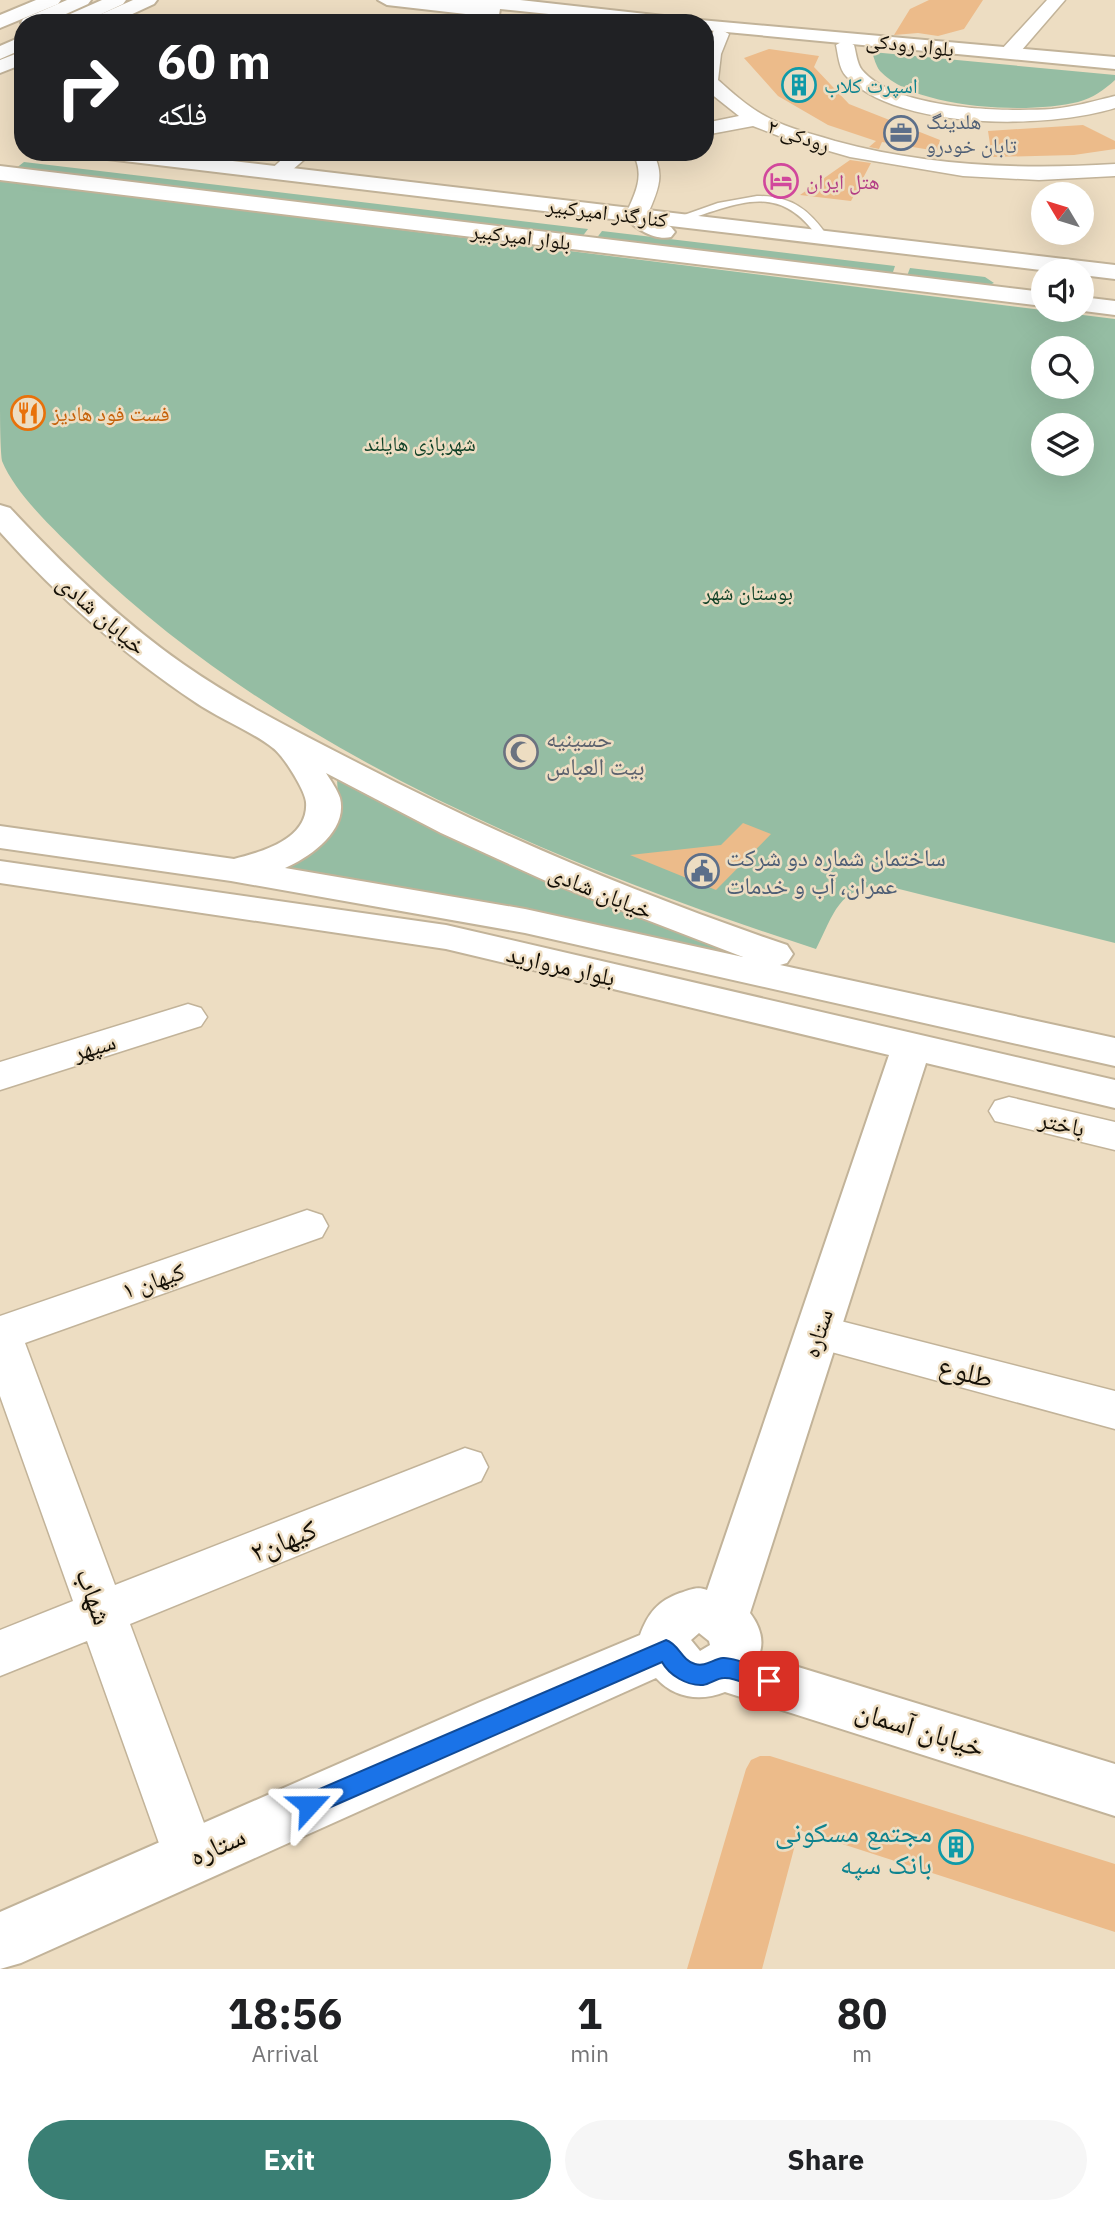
<!DOCTYPE html>
<html lang="en">
<head>
<meta charset="utf-8">
<style>
	body { margin:0; font-family:"IBM Plex Sans","Noto Naskh Arabic",sans-serif; background:#f6f6f6; color:#202124; height:100vh; display:flex; flex-direction:column; font-size:26px; white-space:nowrap }
	* { box-sizing:border-box; margin:0 }
	p { font-size:23px; color:#757577 }
	.icon { flex:none; width:38px; height:38px; fill:none; stroke:currentColor; stroke-width:2; stroke-linecap:round; stroke-linejoin:round }
	.map { position:relative; height:1969px; overflow:hidden }
	.sheet { display:flex; flex-direction:column; background:#fff; flex:1 }
	.sheet>* { flex:none }
	.guide { position:absolute; left:14px; top:14px; width:700px; height:147px; border-radius:28px; box-shadow:0 7px 28px #0002; background:#202124; color:#fff; overflow:hidden }
	.needle { width:46px; rotate:308deg }
	.buttons { position:absolute; left:1031px; top:182px; display:grid; gap:14px }
	.buttons a { display:grid; place-items:center; width:63px; height:63px; border-radius:50%; background:#fff; box-shadow:0 7px 28px #0002; font-size:35px }
	.pin { position:absolute; display:grid; place-items:center; width:60px; height:60px; color:#fff; margin:-30px; border-radius:14px; box-shadow:0 4px 10px #0006 }
	.me { position:absolute; width:77px; margin:-38px; rotate:66deg; stroke-linejoin:round; filter:drop-shadow(0 0 5px #0008) }
	.turn { display:flex; align-items:center; gap:24px; height:147px; padding:0 28px; font-size:32px }
	.turn .icon { width:91px; height:91px; stroke-width:2.5 }
	.turn b { display:block; font-size:49px; line-height:60px }
	.eta { display:flex; justify-content:space-evenly; align-items:center; height:119px; text-align:center }
	.eta b { font-size:42px; font-weight:800; line-height:49px }
	.button { display:flex; gap:14px; margin-top:auto; padding:14px 28px }
	.button a { flex:1; height:80px; border-radius:42px; background:#3a7f74; color:#fff; font-size:28px; font-weight:800; line-height:80px; text-align:center }
	.button a+a { background:#f6f6f6; color:#202124 }
	.map>svg:first-child { display:block }
	.green { fill:#95bda3; fill-rule:evenodd }
	.building { fill:#ecbb8a }
	.lines { fill:none; stroke-linecap:round; stroke-linejoin:round }
	.lane-casing { stroke:#c2b399; stroke-width:3 }
	.street-casing { stroke:#c2b399; stroke-width:3 }
	.secondary-casing { stroke:#c2b399; stroke-width:4 }
	.primary-casing { stroke:#c2b399; stroke-width:4 }
	.lane { fill:#fff; fill-rule:evenodd }
	.street { fill:#fff; fill-rule:evenodd }
	.secondary { fill:#fff; fill-rule:evenodd }
	.primary { fill:#fff; fill-rule:evenodd }
	.route { fill:#1a73e8; stroke:#114b97; stroke-width:2 }
	.labels { text-anchor:middle; dominant-baseline:central; stroke-width:5; stroke-linejoin:round; paint-order:stroke }
	.far-street-label { font-size:21px; fill:#140f06; stroke:#edddc2 }
	.far-culture-label { font-size:21px; fill:#0d838f; stroke:#edddc2; text-anchor:start }
	.far-service-label { font-size:21px; fill:#4e5e75; stroke:#edddc2; text-anchor:start }
	.far-hotel-label { font-size:21px; fill:#b23c85; stroke:#edddc2; text-anchor:start }
	.far-food-label { font-size:21px; fill:#c56008; stroke:#edddc2; text-anchor:start }
	.far-park-label { font-size:21px; fill:#0d3f25; stroke:#edddc2 }
	.street-label { font-size:24px; fill:#140f06; stroke:#edddc2 }
	.worship-label { font-size:24px; fill:#5b616d; stroke:#edddc2; text-anchor:start }
	.service-label { font-size:24px; fill:#4e5e75; stroke:#edddc2; text-anchor:start }
	.near-street-label { font-size:28px; fill:#140f06; stroke:#edddc2 }
	.near-culture-label { font-size:28px; fill:#0d838f; stroke:#edddc2; text-anchor:end }
</style>
</head>
<body>
<div class="map">
<svg width="1115" height="1969" viewBox="0 0 1115 1969">
	<rect width="100%" height="100%" fill="#edddc2"/>
	<path class="green" d="M872,52l243,23v5c-11,10 -22,18 -37,22 -48,12 -162,8 -198,-31 -4,-5 -6,-13 -8,-19z
		M67,152l532,63 -2,3 -533,-63z
		M24,162l564,67 -6,8 -567,-68z
		M0,180l1115,139v624l-232,-58c-45,2 -49,29 -67,64 -255,-83 -534,-198 -730,-388 -27,-27 -69,-64 -84,-100 -2,-14 -2,-51 -2,-68 0,-71 0,-142 0,-213zM1043,348h39v39h-39zM1043,425h39v39h-39z
		M602,231l293,35 -3,9 -296,-36z
		M910,268l75,9 9,6 -7,3 -80,-10z
		M337,778c145,80 296,141 453,193l-88,-22 -172,-38 -254,-40 62,-73z"/>
	<path class="building" d="M929,0h54l-19,29 -26,7 -20,-3 -24,2 16,-26z
		M769,49l50,7 -5,11 35,37 91,36 -3,11 -55,-9 -3,7 -10,-2 7,-6 -48,-16 -50,-29 -34,-38z
		M1083,125l32,16v8l-41,6 -82,2 -4,-26z
		M850,160l21,3 -20,38 -51,-6z
		M743,823l28,11 -55,56 -86,-35 91,-10z
		M760,1756h10l345,108v68l-316,-102 -37,139h-75l59,-200 5,-9z"/>
	<g class="lines">
		<g class="lane-casing">
			<path id="lane" d="M757,196c34,0 52,13 71,41l-9,2c-42,-62 -85,-32 -144,-16l-5,-3 48,-17z"/>
		</g>
		<g class="street-casing">
			<path id="street" d="M1047,0h18l-50,58h-14l-2,-4 2,-4z
				M720,29l9,5 -8,20 -3,26c16,14 32,29 51,38 20,11 44,16 66,23 91,25 185,29 280,23v12l-76,4 -76,-4 -113,-19 -66,-19 -31,-12 -48,9v-12l34,-7 -34,-27v-41l9,-18z
				M845,40l9,5c2,7 3,19 8,25 34,40 142,42 190,39 22,-2 42,-8 63,-13v12c-67,21 -218,23 -269,-32 -7,-7 -8,-22 -10,-31z
				M290,152h23l-29,25h-14l-3,-4z
				M632,152h20c15,23 4,42 -5,64l-3,5h-16l-3,-5c10,-22 21,-41 7,-64z
				M188,1004l13,4 6,9 -6,9 -201,64v-28z
				M1009,1097l106,25v28l-120,-29 -6,-10 6,-10z
				M307,1210l15,5 6,11 -6,11 -297,106 90,242 350,-137 16,5 7,14 -7,14 -351,143 87,234 -8,19 -19,7 -19,-7 -84,-236 -87,35v-46l73,-29 -73,-205v-80z
				M817,1315l298,76v38l-313,-85 -7,-12 7,-12z"/>
		</g>
		<g class="secondary-casing">
			<path id="secondary" d="M36,0h25l-3,4 -58,24v-13z
				M133,0h24l-3,4 -41,19h-25l2,-4z
				M23,51v13l-23,9v-13z
				M88,152h68l959,113v14l-33,-4v-4h-33l-950,-113 -8,-1z
				M0,505l10,3c53,57 109,111 173,156 56,39 115,68 175,99 139,72 281,132 429,182l6,9 -6,9 -7,2 335,73v28l-590,-133 -294,-52 -231,-33v-22l234,33c28,-7 75,-20 72,-57 -1,-12 -23,-47 -33,-54 -20,-16 -55,-30 -78,-46 -72,-48 -137,-105 -195,-170zM326,773l115,60 105,48 197,76 -218,-48 -240,-41c25,-11 63,-37 55,-70 -3,-9 -9,-17 -14,-25z
				M0,861l446,64 669,155v28l-189,-45 -176,550c9,12 15,27 9,42l356,109v52l-390,-124c-25,10 -51,6 -69,-14l-635,285 -21,6v-57l480,-210 160,-67c8,-22 18,-34 40,-42 10,-3 17,-7 27,-3l182,-535 -443,-106 -446,-66zM699,1633l10,8 1,4 -10,6 -9,-11z"/>
		</g>
		<g class="primary-casing">
			<path id="primary" d="M67,0h24l-3,4 -42,19h-23v3l-2,-3 2,-4z
				M102,0h24l-3,4 -41,19h-25l2,-4z
				M378,0h142l180,20 415,37v12l-410,-39v-7h-70l-135,-14 -1,6 -7,2 -105,-12z
				M23,36v13l-23,10v-13z
				M0,166l1043,126v14l-1043,-126z
				M636,209l35,18 4,5 -4,5c-15,4 -37,-8 -46,-21l3,-5z
				M1082,297l33,4v14l-39,-5h6z"/>
		</g>
		<use href="#lane" class="lane"/>
		<use href="#street" class="street"/>
		<use href="#secondary" class="secondary"/>
		<use href="#primary" class="primary"/>
	</g>
	<path class="route" d="M666,1640c13,4 15,20 29,24 11,3 18,-5 28,-6 11,-1 42,12 54,16l3,7 -3,7c-19,7 -35,-11 -53,-10 -7,0 -14,6 -21,7 -16,1 -34,-10 -41,-23l-345,151 -8,3 -8,-3 -4,-8 4,-8z"/>
	<defs>
		<g id="building-ring" transform="scale(1.75)"><circle r="9.5" fill="#edddc2" stroke="#0f9aa8" stroke-width="1.5"/><path d="M-4-6H4V6H1V3H-1V6H-4ZM-2.5-4.3h1.7v1.8h-1.7ZM.8-4.3h1.7v1.8H.8ZM-2.5-1h1.7V.8h-1.7ZM.8-1h1.7V.8H.8Z" fill="#0f9aa8"/></g>
		<g id="office-ring" transform="scale(1.75)"><circle r="9.5" fill="#edddc2" stroke="#5c6f8a" stroke-width="1.5"/><path d="M-6-3h4V-5.5h4V-3h4V5H-6ZM-1-4.5V-3h2v-1.5ZM-6 0V1H6V0Z" fill="#5c6f8a"/></g>
		<g id="hotel-ring" transform="scale(1.75)"><circle r="9.5" fill="#edddc2" stroke="#d1479c" stroke-width="1.5"/><path d="M-6-4.5h1.5V1H6V5H4.5V3h-9V5H-6ZM-4 0a1.8 1.8 0 1 1 3.6 0ZM.5 0V-2.5h3Q6-2.5 6 0Z" fill="#d1479c"/></g>
		<g id="restaurant-ring" transform="scale(1.75)"><circle r="9.5" fill="#edddc2" stroke="#e8710a" stroke-width="1.5"/><path d="M-5-6h1v4h1v-4h1v4h1v-4h1v5L-1.5 .5V6h-2V.5L-5-1ZM5-6V6H3V1.5H1.5Q1.5-4 5-6Z" fill="#e8710a"/></g>
		<g id="mosque-ring" transform="scale(1.75)"><circle r="9.5" fill="#edddc2" stroke="#6b7280" stroke-width="1.5"/><path d="M3.5-4.9A6 6 0 1 0 3.5 4.9A5 5 0 1 1 3.5-4.9Z" fill="#6b7280"/></g>
		<g id="civic-ring" transform="scale(1.75)"><circle r="9.5" fill="#edddc2" stroke="#5c6f8a" stroke-width="1.5"/><path d="M-.6-6.5H3V-4.5H.6V-3L4-1V1h2V6H-6V1h2V-1L-.6-3ZM-1.2 2.5V6h2.4V2.5Z" fill="#5c6f8a"/></g>
	</defs>
	<g fill-rule="evenodd">
		<use href="#building-ring" x="799" y="85"/>
		<use href="#office-ring" x="901" y="133"/>
		<use href="#hotel-ring" x="781" y="181"/>
		<use href="#restaurant-ring" x="28" y="413"/>
		<use href="#mosque-ring" x="521" y="752"/>
		<use href="#civic-ring" x="702" y="871"/>
		<use href="#building-ring" x="956" y="1847"/>
	</g>
	<g class="labels">
		<g class="far-street-label">
			<text transform="translate(910 44) rotate(6)">بلوار رودکی</text>
			<text transform="translate(799 135) rotate(19)">رودکی ۲</text>
			<text transform="translate(607 212) rotate(7)">کنارگذر امیرکبیر</text>
			<text transform="translate(521 236) rotate(7)">بلوار امیرکبیر</text>
		</g>
		<g class="far-culture-label">
			<text x="824" y="85">اسپرت کلاب</text>
		</g>
		<g class="far-service-label">
			<text x="926" y="121">هلدینگ<tspan x="926" dy="24">تابان خودرو</tspan></text>
		</g>
		<g class="far-hotel-label">
			<text x="806" y="181">هتل ایران</text>
		</g>
		<g class="far-food-label">
			<text x="52" y="413">فست فود هادیز</text>
		</g>
		<g class="far-park-label">
			<text x="420" y="443">شهربازی هایلند</text>
			<text x="748" y="592">بوستان شهر</text>
		</g>
		<g class="street-label">
			<text transform="translate(102 614) rotate(41)">خیابان شادی</text>
			<text transform="translate(601 891) rotate(22)">خیابان شادی</text>
			<text transform="translate(561 965) rotate(13)">بلوار مروارید</text>
			<text transform="translate(94 1046) rotate(-17)">سپهر</text>
			<text transform="translate(1062 1123) rotate(13)">باختر</text>
			<text transform="translate(153 1280) rotate(-19)">کیهان ۱</text>
			<text transform="translate(817 1333) rotate(-72)">ستاره</text>
		</g>
		<g class="worship-label">
			<text x="546" y="738">حسینیه<tspan x="546" dy="28">بیت العباس</tspan></text>
		</g>
		<g class="service-label">
			<text x="726" y="857">ساختمان شماره دو شرکت<tspan x="726" dy="28">عمران، آب و خدمات</tspan></text>
		</g>
		<g class="near-street-label">
			<text transform="translate(966 1371) rotate(15)">طلوع</text>
			<text transform="translate(283 1540) rotate(-22)">کیهان۲</text>
			<text transform="translate(95 1596) rotate(70)">شهاب</text>
			<text transform="translate(920 1728) rotate(17)">خیابان آسمان</text>
			<text transform="translate(217 1845) rotate(-24)">ستاره</text>
		</g>
		<g class="near-culture-label">
			<text x="932" y="1831">مجتمع مسکونی<tspan x="932" dy="32">بانک سپه</tspan></text>
		</g>
	</g>
</svg>
<div class="buttons">
<a><svg class="needle" viewBox="-14 -14 28 28"><path d="M0-13l5 13h-10z" fill="#e53935"/><path d="M0 13l5-13h-10z" fill="#757577"/></svg></a>
<a><svg class="icon" aria-label="sound" viewBox="0 0 24 24"><path d="M4 9h4l5-4v14l-5-4H4zM17 9q2 3 0 6"/></svg></a>
<a><svg class="icon" aria-label="search" viewBox="0 0 24 24"><circle cx="10" cy="10" r="6"/><path d="M15 15l6 6"/></svg></a>
<a><svg class="icon" aria-label="layers" viewBox="0 0 24 24"><path d="M12 4l9 5-9 5-9-5zM3 14l9 5 9-5"/></svg></a>
</div>
<div class="pin" style="left:769px;top:1681px;background:#d93025"><svg class="icon" aria-label="arrive" viewBox="0 0 24 24"><path d="M6 21V4h12l-3 4 3 4H6"/></svg></div>
<svg class="me" style="left:309px;top:1805px" viewBox="-20 -20 40 40"><path d="M0-17L14 15 0 8-14 15z" fill="#1a73e8" stroke="#fff" stroke-width="4"/></svg>
<div class="guide">
<div class="turn"><svg class="icon" aria-label="right" viewBox="0 0 24 24"><path d="M7 20v-9h11M14 6l5 5-5 5"/></svg><div><b>60 m</b>فلکه</div></div>
</div>
</div>
<section class="sheet">
<div class="eta">
<div><b>18:56</b><p>Arrival</p></div>
<div><b>1</b><p>min</p></div>
<div><b>80</b><p>m</p></div>
</div>
<div class="button"><a>Exit</a><a>Share</a></div>
</section>
</body>
</html>
